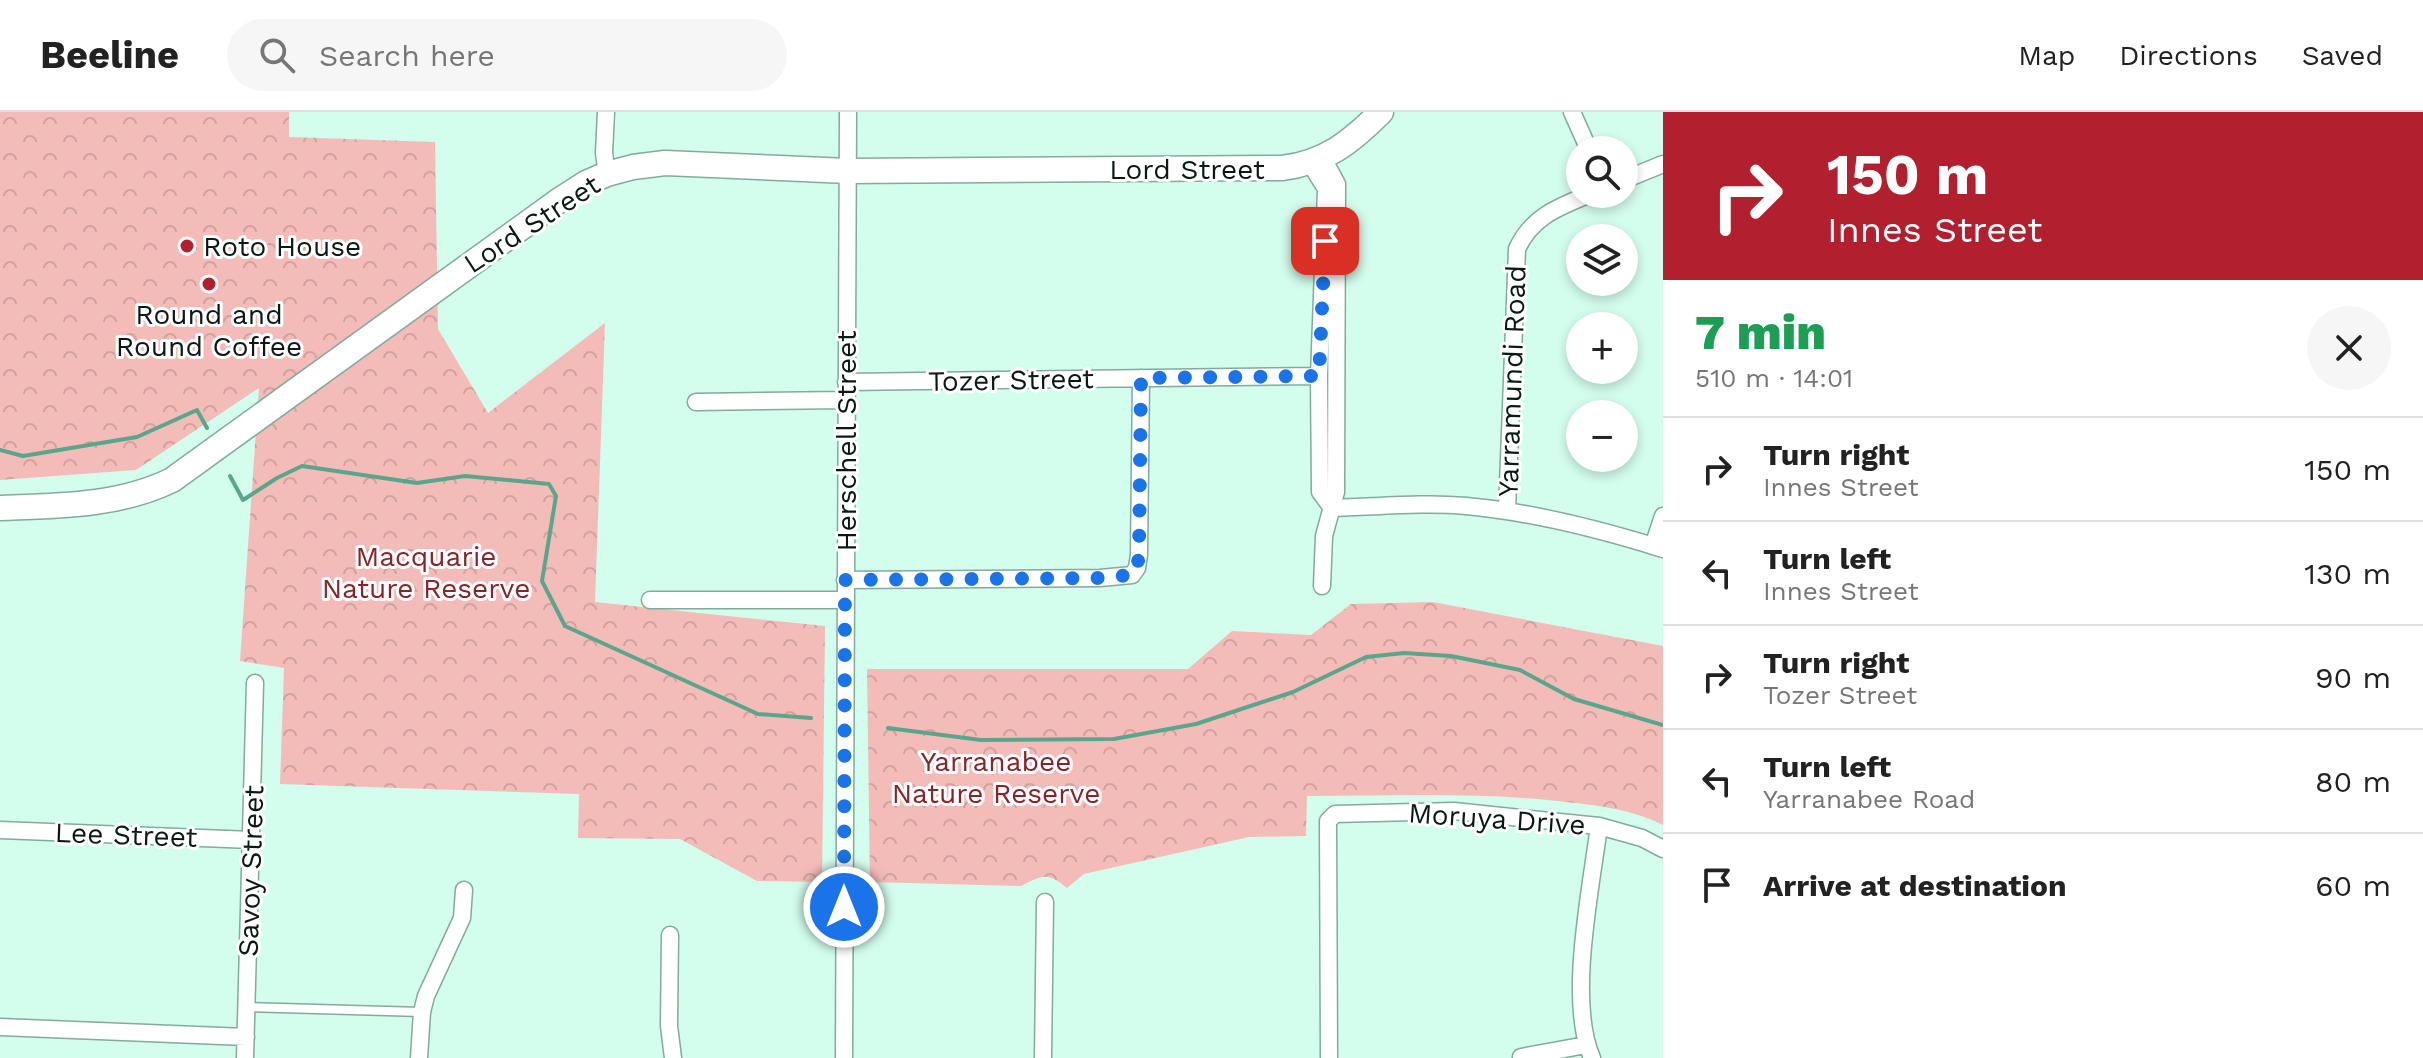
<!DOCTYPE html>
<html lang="en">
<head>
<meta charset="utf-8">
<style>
	body { margin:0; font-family:"Work Sans",sans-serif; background:#f6f6f6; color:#222; height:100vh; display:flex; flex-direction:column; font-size:30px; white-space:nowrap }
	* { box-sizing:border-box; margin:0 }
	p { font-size:26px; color:#767676 }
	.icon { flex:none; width:44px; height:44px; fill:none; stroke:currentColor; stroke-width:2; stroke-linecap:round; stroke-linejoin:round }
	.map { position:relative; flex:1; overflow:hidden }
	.drawer { display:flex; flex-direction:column; background:#fff; width:760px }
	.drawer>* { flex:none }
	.banner { background:#b21f2f; color:#fff; overflow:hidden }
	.fabs { position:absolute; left:1566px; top:24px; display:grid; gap:16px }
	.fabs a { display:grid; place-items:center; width:72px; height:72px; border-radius:50%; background:#fff; box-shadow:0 4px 12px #0003; font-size:40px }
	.pin { position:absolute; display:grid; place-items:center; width:68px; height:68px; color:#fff; margin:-34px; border-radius:16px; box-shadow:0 4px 12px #0006 }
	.me { position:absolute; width:88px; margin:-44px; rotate:0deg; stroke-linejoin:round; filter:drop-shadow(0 0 6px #0008) }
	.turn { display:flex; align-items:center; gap:28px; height:168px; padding:0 32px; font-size:36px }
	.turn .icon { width:104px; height:104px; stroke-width:2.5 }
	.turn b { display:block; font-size:56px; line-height:68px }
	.round { display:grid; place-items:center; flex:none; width:84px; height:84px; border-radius:42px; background:#f6f6f6 }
	.headline { display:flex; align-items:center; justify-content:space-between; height:136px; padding:0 32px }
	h1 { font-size:48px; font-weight:800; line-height:60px; color:#1e9e55 }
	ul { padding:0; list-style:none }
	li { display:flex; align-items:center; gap:24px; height:104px; padding:0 32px; border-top:2px solid #e0e0e0 }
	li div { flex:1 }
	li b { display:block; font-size:30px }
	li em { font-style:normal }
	header { display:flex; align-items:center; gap:48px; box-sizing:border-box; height:112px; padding:0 40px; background:#fff; border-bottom:2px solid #e0e0e0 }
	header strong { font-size:38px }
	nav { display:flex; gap:44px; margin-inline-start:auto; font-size:28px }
	.search { width:560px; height:72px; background:#f6f6f6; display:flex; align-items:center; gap:20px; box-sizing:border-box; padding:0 28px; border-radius:44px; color:#767676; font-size:30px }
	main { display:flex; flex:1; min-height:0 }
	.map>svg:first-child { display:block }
	.park { fill:url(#park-crowns) }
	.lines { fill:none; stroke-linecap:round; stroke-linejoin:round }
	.stream { stroke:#5aa68d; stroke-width:4 }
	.lane-casing { stroke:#83aa9c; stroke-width:11 }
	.street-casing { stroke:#83aa9c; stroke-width:19 }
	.secondary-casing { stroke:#83aa9c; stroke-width:27 }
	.lane { stroke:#fff; stroke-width:8 }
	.street { stroke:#fff; stroke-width:16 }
	.secondary { stroke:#fff; stroke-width:24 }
	.route { stroke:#1a73e8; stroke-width:14; stroke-dasharray:0 25.2 }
	.poi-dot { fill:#b21f2f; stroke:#fff; stroke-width:3 }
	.labels { text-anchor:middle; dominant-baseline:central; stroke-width:6; stroke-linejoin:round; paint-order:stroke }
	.street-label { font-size:28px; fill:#0a1914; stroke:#fff }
	.poi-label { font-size:28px; fill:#0a1914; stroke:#fff; text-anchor:start }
	.park-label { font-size:28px; fill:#8a2229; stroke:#fff }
</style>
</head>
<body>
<header>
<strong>Beeline</strong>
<div class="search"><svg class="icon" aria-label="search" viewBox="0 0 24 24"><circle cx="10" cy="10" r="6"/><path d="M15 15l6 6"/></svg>Search here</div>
<nav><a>Map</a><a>Directions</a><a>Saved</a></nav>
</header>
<main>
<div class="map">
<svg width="1663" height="946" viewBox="0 0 1663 946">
	<defs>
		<pattern id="park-crowns" width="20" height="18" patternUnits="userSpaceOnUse" patternTransform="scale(2)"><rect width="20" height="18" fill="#f4bcb9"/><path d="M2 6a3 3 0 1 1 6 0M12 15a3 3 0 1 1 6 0" fill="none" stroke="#d0a19e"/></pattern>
	</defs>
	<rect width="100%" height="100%" fill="#d3fded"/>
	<path class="park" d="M0,0h289v25l146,5 3,187 50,84 117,-90 -10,279 230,24 -3,256 -65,-1 -77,-42 -102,-1 1,-44 -299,-10 4,-116 -44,-7 19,-273 -123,82 -136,10z
		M1433,490l230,44v179c-34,-17 -69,-20 -106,-24 -83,-9 -167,-5 -250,-5l-1,40 -57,1 -165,37 -17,14c-20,-16 -24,-13 -46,-2l-151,-4 -3,-213h321l44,-38 79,4 40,-31z"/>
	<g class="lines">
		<path class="stream" d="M0,338l23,6 114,-19 60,-27 10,18
			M230,364l13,24 34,-22 25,-12 115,17 48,-7 84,8 7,12 -14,85 23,45 193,88 53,4
			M888,616l93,12 133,-1 82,-15 97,-32 73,-35 38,-4 47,3 69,14 54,29 89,26"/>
		<g class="lane-casing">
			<path id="lane" d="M247,895l175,5"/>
		</g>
		<g class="street-casing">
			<path id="street" d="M606,0l-2,41 3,21
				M1572,0l17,38
				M1310,51l16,26 -7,187 1,116 12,16
				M1624,68l39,-16
				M846,270l473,-6
				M696,290l150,-2
				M1332,396c44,-1 91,-6 134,-2 67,6 133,23 197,43
				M1507,399l10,-262c15,-33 42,-42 73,-55
				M1653,434l10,-30
				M845,468l255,-2 32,-3 5,-7 2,-13 2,-177
				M1322,474l2,-50 12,-44 1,-308 -14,-26
				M650,488h195
				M0,718l252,10
				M670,823l-1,91 4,32
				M0,915l246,10
				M1521,945l65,-12
				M245,946l10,-375
				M419,946l3,-46 4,-16 36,-78 2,-28
				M844,946l4,-946
				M1043,946l2,-156
				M1329,946l-1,-237 7,-7 119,-3 145,15 43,12 21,11
				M1592,946c-25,-57 -1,-169 7,-232"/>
		</g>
		<g class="secondary-casing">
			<path id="secondary" d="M0,396c58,-2 119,-2 172,-28l389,-281 25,-16 21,-9 26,-7 32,-4 183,8 434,-3c43,-5 69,-26 99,-56"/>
		</g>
		<use href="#lane" class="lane"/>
		<use href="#street" class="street"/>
		<use href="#secondary" class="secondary"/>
	</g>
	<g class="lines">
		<path class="route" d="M844,795l1,-327 255,-2 32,-3 5,-7 2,-13 2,-177 178,-2 6,-135"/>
	</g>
	<g class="poi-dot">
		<circle cx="187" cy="134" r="8"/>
		<circle cx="209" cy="172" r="8"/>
	</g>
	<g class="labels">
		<g class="street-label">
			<text x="1187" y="57">Lord Street</text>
			<text transform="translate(532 112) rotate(-33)">Lord Street</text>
			<text transform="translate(1011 268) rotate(-1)">Tozer Street</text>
			<text transform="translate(1512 269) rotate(-88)">Yarramundi Road</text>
			<text transform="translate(846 329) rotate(-90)">Herschell Street</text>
			<text transform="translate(1497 707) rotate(4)">Moruya Drive</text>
			<text transform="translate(126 723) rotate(2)">Lee Street</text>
			<text transform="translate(251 759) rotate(-88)">Savoy Street</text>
		</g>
		<g class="poi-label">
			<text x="203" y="134">Roto House</text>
			<text x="209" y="202" text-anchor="middle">Round and<tspan x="209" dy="32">Round Coffee</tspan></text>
		</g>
		<g class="park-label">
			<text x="426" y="444">Macquarie<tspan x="426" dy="32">Nature Reserve</tspan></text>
			<text x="996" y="649">Yarranabee<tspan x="996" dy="32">Nature Reserve</tspan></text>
		</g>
	</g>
</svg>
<div class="fabs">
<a><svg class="icon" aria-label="search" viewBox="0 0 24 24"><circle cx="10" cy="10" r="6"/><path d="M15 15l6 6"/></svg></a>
<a><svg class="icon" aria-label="layers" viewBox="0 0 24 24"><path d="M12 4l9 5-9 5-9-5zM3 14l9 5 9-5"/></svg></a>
<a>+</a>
<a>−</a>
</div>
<div class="pin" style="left:1325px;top:129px;background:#d93025"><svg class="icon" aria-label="arrive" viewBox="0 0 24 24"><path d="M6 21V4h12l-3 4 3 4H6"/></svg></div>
<svg class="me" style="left:844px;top:795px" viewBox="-20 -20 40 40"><circle r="17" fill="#1a73e8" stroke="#fff" stroke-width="3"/><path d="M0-11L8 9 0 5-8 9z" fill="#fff"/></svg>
</div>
<section class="drawer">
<div class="banner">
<div class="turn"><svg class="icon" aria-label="right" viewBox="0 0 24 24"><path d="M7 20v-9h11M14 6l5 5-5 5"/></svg><div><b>150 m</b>Innes Street</div></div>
</div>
<div class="headline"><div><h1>7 min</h1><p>510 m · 14:01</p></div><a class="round"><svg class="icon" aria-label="close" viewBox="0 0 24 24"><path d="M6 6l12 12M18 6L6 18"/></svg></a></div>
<ul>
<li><svg class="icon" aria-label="right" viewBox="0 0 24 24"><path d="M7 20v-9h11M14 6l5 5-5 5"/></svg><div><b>Turn right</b><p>Innes Street</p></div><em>150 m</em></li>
<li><svg class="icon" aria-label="left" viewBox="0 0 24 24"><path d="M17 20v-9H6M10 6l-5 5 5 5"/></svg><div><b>Turn left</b><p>Innes Street</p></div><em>130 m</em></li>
<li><svg class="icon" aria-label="right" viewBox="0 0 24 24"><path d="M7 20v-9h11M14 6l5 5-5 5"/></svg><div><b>Turn right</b><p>Tozer Street</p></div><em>90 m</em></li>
<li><svg class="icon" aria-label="left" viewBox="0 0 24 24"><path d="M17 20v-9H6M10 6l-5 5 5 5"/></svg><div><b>Turn left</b><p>Yarranabee Road</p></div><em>80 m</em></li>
<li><svg class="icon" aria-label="arrive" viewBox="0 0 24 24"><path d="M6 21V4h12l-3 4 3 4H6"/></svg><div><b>Arrive at destination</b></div><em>60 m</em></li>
</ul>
</section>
</main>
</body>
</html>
